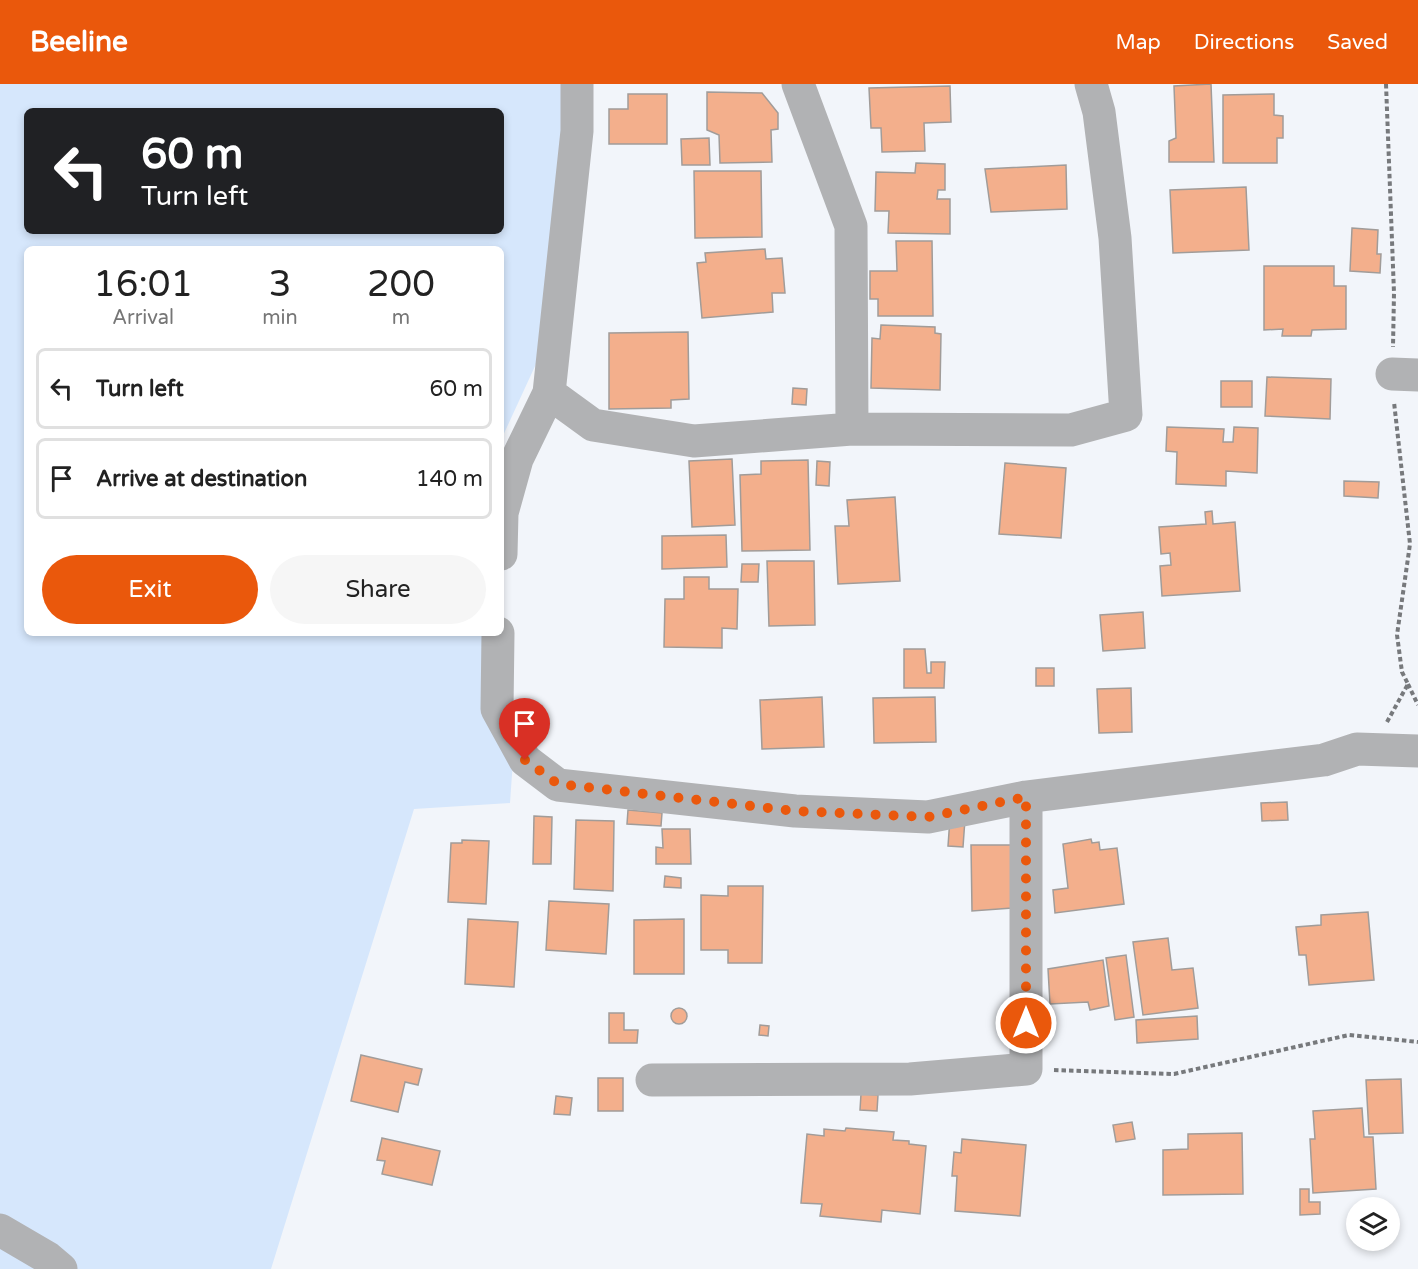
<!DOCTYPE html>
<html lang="en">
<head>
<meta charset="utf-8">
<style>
	body { margin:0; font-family:"Varela Round",sans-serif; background:#f6f6f6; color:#222; height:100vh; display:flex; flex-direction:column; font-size:22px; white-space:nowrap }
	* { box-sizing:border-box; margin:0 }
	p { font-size:20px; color:#767676 }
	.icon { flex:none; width:33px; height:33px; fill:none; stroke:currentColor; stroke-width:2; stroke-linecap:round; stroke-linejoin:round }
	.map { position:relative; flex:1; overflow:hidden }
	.panel { position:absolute; left:24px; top:162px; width:480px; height:390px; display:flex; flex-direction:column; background:#fff; border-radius:9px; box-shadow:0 3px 9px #0003 }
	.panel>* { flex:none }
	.hud { position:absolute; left:24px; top:24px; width:480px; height:126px; border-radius:9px; box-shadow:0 3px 9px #0003; background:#202124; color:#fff; overflow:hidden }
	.tools { position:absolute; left:1346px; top:1113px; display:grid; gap:12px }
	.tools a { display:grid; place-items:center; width:54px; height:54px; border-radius:50%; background:#fff; box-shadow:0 3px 9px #0003; font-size:30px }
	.pin { position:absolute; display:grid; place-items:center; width:51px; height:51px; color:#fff; margin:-62px -26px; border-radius:50% 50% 50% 0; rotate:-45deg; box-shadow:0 0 6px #0007 }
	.pin .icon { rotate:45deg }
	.me { position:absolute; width:66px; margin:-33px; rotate:0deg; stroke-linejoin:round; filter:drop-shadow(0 0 4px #0008) }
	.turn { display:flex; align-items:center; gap:21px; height:126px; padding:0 18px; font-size:27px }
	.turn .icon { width:78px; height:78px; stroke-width:2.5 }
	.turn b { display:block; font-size:42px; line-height:51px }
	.eta { display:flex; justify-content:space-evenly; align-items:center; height:102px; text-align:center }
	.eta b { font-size:36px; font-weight:600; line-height:42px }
	.button { display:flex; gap:12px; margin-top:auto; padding:12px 18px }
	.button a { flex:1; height:69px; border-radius:36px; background:#ea580c; color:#fff; font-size:24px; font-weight:600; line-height:69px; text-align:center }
	.button a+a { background:#f6f6f6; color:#222 }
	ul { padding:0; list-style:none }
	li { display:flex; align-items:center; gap:18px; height:81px; margin:0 12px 9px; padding:0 6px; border:3px solid #e0e0e0; border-radius:9px }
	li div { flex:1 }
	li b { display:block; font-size:22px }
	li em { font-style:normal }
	header { display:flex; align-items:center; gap:36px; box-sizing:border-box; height:84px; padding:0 30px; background:#ea580c; color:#fff }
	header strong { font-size:28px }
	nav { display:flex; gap:33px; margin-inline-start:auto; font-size:21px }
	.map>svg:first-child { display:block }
	.green { fill:#d6e7fc; fill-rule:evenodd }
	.building { fill:#f3af8c; stroke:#a19c99; stroke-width:1.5 }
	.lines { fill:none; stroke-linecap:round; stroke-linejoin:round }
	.path { stroke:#77797c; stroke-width:4; stroke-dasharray:4.5 3; stroke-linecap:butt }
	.minor { stroke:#b1b2b4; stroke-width:33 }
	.route { stroke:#ea580c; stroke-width:10; stroke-dasharray:0 18 }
</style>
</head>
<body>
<header>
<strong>Beeline</strong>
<nav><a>Map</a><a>Directions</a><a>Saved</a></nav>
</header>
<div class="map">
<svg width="1418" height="1185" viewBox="0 0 1418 1185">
	<rect width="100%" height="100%" fill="#f2f5fa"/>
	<path class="green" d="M0,0h562l2,30 -28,250 -35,76v-191h-474v384h459l27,127 -3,43 -96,6 -143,460h-271zM27,27h474v120h-474z"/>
	<path class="building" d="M1211,0l3,78h-45v-21l7,-3 -2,-52z
		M950,2l1,36 -27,1 1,28 -43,1 -1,-24h-10l-2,-40z
		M707,8l55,1 16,20v16l-7,1 1,32 -52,1 -1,-28 -12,-5z
		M628,10h39v50h-58v-35h19z
		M1274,10v21l9,1v22h-6v25h-54v-68z
		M709,54l1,27h-28l-1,-26z
		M916,79l29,1v26h-7l-1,9h13v35l-62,-1 1,-22h-14l1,-39 39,1z
		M1066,81l1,44 -76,3 -6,-43z
		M694,87h67l1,66 -67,1z
		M1246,103l3,63 -76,3 -3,-63z
		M1352,144l26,2 -1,24h4l-1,19 -30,-2z
		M896,157h36l1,75h-55v-17h-8v-28h27z
		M765,165l1,10 16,-1 3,35h-13l1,19 -71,6 -5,-55 9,-1 -1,-9z
		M1264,182h70v20h12v43l-34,1 -1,6h-29l1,-7 -19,1z
		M881,241l54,2v6l6,1 -1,56 -69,-2 1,-50 8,1z
		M688,248l1,67 -18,1v8l-62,1v-76z
		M1267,293l64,2 -1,40 -65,-3z
		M1221,297h31v26h-31z
		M793,304l14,1 -1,16 -14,-1z
		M1167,343l57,2 -1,13h10l1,-15 24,1 -1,45 -31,-2v15l-50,-2 1,-32 -11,-1z
		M732,375l3,66 -43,2 -3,-66z
		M808,376l2,90 -68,1 -2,-76 21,-1v-13z
		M817,377l13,1 -1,24 -13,-1z
		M1005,379l61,5 -5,70 -62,-4z
		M1344,397l35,1 -1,16 -34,-2z
		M895,413l5,84 -62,3 -3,-58h14l-2,-26z
		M1212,427l1,13 22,-2 5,69 -78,5 -2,-30 11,-1 -1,-12 -9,1 -2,-27 47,-3 -1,-12z
		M726,451l1,32 -65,2v-33z
		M767,477h47l1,64 -46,1z
		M742,480h17l-1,18h-17z
		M684,493h25v12h29l-1,40 -15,-1v20l-58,-1 1,-48h19z
		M1143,528l2,36 -42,3 -3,-36z
		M904,565h21l2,24h4v-11h14l-1,26h-40z
		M1036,584h18v18h-18z
		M1131,604l1,44 -33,1 -2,-44z
		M822,613l2,50 -62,2 -2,-49z
		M935,613l1,45 -62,1 -1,-45z
		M1287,718l1,18 -26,1 -1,-18z
		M628,726l34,3 -1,13 -34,-2z
		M534,732l18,1 -1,47h-18z
		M950,734l15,1 -2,28 -15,-1z
		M576,736l38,1 -1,70 -39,-2z
		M662,745h28l1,35h-35v-17l7,1z
		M1091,755l1,4 7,-1 1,8 17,-2 7,56 -69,9 -2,-23 15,-2 -5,-44z
		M462,756l27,1 -3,63 -38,-2 3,-59h11z
		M971,761h40l1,63 -40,3z
		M665,792l16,2v10l-17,-1z
		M728,802h35l-1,77h-34v-13h-27v-55l27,1z
		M549,817l60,3 -3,50 -60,-4z
		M1368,828l6,68 -65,5 -3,-30h-7l-3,-28 25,-2v-10z
		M468,835l50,3 -4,65 -49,-3z
		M684,835v55h-50v-54z
		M1168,854l4,32 21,-2 5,40 -55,7 -10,-73z
		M1126,871l8,62 -19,3 -9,-62z
		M1103,876l6,46 -19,4 -2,-8 -38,2 -2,-35z
		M671 932a8 8 0 1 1 16 0a8 8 0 1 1-16 0Z
		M609,929h15v17h14l-1,13h-28z
		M1197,932l1,23 -61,4 -1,-23z
		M760,941l9,1 -1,10 -9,-1z
		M361,971l61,14 -4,16 -13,-3 -7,30 -47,-11z
		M598,994h25v33h-25z
		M1401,995l2,54 -34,1 -3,-54z
		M861,1010l17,1 -1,16 -17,-1z
		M556,1012l16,2 -2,17 -16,-1z
		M1362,1024l2,29h9l3,52 -63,4 -3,-54h5l-2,-28z
		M1132,1038l3,17 -19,3 -3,-17z
		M846,1044l48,4 -1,8 16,1v3l17,2 -6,68 -38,-4 -1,12 -61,-6 2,-12 -21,-1 6,-69 17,2v-7l21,2z
		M1242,1049l1,61 -80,1v-45l25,-1v-15z
		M382,1054l58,13 -8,34 -50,-11 3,-13 -8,-1z
		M962,1055l64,6 -6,71 -65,-5 2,-35h-5l2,-24 7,1z
		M1300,1105h9v13h11v12l-20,1z"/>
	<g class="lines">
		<path class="path" d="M1386,0l8,209 -1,54
			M1408,600l10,21
			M1387,638l21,-38 -6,-12 -5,-37 13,-91 -16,-142
			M1054,986l120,4 175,-39 69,7"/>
		<path class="minor" d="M577,0v47l-28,262 44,32 101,16 158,-12 219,1 55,-15 -11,-177 -16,-126 -8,-28
			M798,0l53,142 1,203
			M1392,290l26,1
			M501,470l1,-41 15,-54 32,-66
			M498,549l-1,76 28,51 33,25 237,26 133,6 98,-20 298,-37 33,-11 61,2
			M652,996l258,-1 116,-10v-272
			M0,1146l48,28 13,11"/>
	</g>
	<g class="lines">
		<path class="route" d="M525,676l33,24 237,27 133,6 98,-20v226"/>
	</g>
</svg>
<div class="tools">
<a><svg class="icon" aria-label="layers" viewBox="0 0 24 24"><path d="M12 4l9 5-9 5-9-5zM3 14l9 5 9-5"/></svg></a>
</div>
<div class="pin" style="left:525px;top:676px;background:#d93025"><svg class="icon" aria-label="arrive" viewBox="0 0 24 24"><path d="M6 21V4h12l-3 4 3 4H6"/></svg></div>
<svg class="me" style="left:1026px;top:939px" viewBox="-20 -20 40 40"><circle r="17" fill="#ea580c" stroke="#fff" stroke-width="3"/><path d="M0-11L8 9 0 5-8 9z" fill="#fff"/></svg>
<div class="hud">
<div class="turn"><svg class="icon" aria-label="left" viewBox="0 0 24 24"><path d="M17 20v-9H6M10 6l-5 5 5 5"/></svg><div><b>60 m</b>Turn left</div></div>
</div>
<section class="panel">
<div class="eta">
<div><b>16:01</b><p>Arrival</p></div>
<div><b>3</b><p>min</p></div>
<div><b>200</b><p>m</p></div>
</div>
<ul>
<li><svg class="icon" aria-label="left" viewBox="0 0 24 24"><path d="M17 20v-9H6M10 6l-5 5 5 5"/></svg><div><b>Turn left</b></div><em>60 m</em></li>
<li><svg class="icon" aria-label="arrive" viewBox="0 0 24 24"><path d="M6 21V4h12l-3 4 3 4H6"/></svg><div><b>Arrive at destination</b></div><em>140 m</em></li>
</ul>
<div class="button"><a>Exit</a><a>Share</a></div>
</section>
</div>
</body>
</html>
